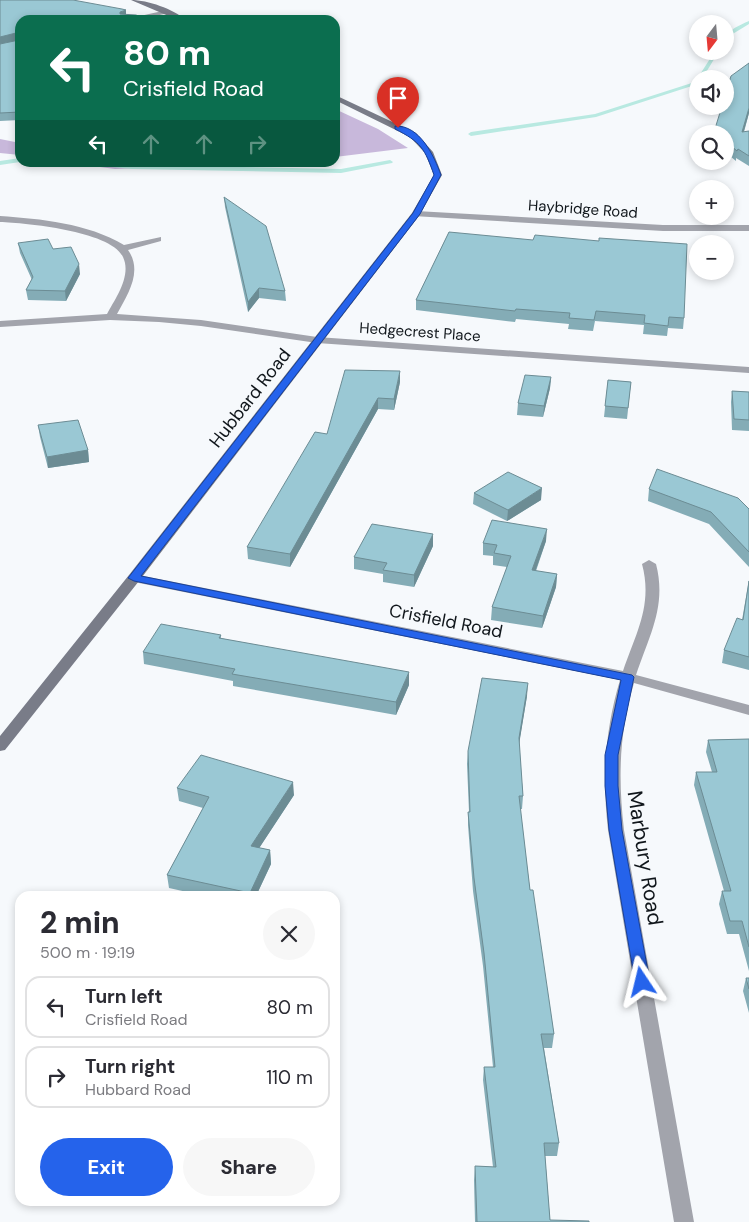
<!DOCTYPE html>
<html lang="en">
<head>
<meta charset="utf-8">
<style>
	body { margin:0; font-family:"DM Sans",sans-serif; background:#f7f7f7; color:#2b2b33; height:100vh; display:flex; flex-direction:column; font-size:19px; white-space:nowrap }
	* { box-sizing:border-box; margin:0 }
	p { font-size:16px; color:#7c7c81 }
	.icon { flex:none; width:28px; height:28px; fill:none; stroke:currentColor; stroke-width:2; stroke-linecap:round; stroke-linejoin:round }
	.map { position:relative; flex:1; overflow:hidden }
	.details { position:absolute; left:15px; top:891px; width:325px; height:315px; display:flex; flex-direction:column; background:#fff; border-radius:15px; box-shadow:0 2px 8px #0003 }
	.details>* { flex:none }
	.top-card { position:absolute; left:15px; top:15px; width:325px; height:152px; border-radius:15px; box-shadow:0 2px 8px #0003; background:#0b6e4f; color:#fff; overflow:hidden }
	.needle { width:32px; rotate:196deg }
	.fabs { position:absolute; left:689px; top:15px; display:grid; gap:10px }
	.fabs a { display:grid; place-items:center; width:45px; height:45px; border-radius:50%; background:#fff; box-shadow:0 2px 8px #0003; font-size:25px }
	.pin { position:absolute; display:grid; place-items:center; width:42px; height:42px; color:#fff; margin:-51px -21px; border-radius:50% 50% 50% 0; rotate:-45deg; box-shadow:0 0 5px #0007 }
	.pin .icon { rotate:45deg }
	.me { position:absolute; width:55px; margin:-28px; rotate:350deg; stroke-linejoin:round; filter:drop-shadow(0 0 4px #0008) }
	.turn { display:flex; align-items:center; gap:18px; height:105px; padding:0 25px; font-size:22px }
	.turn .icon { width:65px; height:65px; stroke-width:2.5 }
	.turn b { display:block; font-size:35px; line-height:42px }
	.lanes { display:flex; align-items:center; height:48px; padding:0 25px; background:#0003; justify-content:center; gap:25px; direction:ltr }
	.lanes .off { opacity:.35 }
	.round { display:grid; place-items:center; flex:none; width:52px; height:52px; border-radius:26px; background:#f7f7f7 }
	.overview { display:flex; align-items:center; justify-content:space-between; height:85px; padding:0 25px }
	h1 { font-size:30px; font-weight:800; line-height:38px }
	.button { display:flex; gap:10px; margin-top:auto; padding:10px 25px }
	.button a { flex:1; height:58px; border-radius:30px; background:#2563eb; color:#fff; font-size:20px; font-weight:800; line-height:58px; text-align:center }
	.button a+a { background:#f7f7f7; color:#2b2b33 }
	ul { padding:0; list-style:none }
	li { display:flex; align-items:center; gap:15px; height:62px; margin:0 10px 8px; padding:0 15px; border:2px solid #e1e1e2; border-radius:15px }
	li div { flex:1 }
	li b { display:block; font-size:19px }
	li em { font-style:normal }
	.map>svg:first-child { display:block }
	.forest { fill:#c8b8db }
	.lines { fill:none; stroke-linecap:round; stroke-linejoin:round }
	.stream { fill:#b8e9e1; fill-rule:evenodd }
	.minor { fill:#a2a4ac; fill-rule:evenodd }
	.secondary { fill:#797c88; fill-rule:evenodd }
	.wall { fill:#84acb6 }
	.shaded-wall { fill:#6c8c94 }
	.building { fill:#9ac8d4; stroke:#6c8c94 }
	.route { fill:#2563eb; stroke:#184099 }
	.labels { text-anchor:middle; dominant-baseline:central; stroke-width:4.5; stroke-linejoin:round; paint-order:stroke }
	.far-street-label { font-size:15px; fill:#10161b; stroke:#f6f9fc }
	.street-label { font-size:18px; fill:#10161b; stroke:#f6f9fc }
	.near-street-label { font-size:21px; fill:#10161b; stroke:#f6f9fc }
</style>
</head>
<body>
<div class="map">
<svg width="749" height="1222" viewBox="0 0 749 1222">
	<rect width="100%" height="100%" fill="#f6f9fc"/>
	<path class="forest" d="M335,109l43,20 30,19 -73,9z
		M0,139l20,4v12l-20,-2z
		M70,163v-1l180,1 -135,6z"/>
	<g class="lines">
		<path class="stream" d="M749,21v3l-18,11 -6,6c0,-10 15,-16 24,-20z
			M715,51h4l-17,28h-4l-1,1v-1z
			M698,81v3l-102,33 -125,19 -3,-2 3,-2 124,-18z
			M20,158v4l-20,3v-4z
			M390,160l3,2 -1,1 -51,10 -209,-4 -70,-7h31l39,3 209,4z"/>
		<path class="minor" d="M167,10l2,1v2l-33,7h-14z
			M416,211l247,14h86v6h-86l-250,-15v-4z
			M0,216c41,3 87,7 124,29l37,-8v4l-33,9c15,21 0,44 -11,64l84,6 116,17 432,30v6l-432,-30 -116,-17 -42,-4 -49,-2 -110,7v-6l107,-7c8,-15 25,-38 16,-57 -12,-26 -97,-34 -123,-35z
			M649,560l7,4c11,42 -7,72 -20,111l113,30v10l-115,-32c-15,51 -16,95 -10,147l70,392h-20l-66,-392c-6,-52 -3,-100 12,-150l-486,-98 -7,-4 7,-4 489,97c13,-38 30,-66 19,-107z"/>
		<path class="secondary" d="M131,0c17,0 42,9 55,20h-8z
			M335,95l81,38 17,19 9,23 -23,41 -280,365 -134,169 -5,1v-15l129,-161 283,-362 22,-38 -9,-22 -15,-16 -75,-37z"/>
	</g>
	<path class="wall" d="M0,0l20,20v100l-20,1z
		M749,63v50l-5,19 5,-1v35l-13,-8v3l-11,-9v-18h-12z
		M224,197l61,94 1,10 -27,-3 -11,14 -23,-105z
		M449,232l235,86 -1,11 -15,-1 -1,8 -24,-2 1,-9 -49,-4 -2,10 -25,-2 1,-5 -53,-5 -1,3 -99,-12v-10z
		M18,243l35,6 27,25 -14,27 -38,-1 -2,-10 6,-10 -12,-27z
		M551,377l-1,11 -7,29 -26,-2 1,-12z
		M608,380l23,2 -4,37 -23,-2z
		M400,382l-6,28 -16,-1 -88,158 -42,-8 -1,-12 80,-113z
		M732,391l17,1v39l-17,-1 -1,-28z
		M38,425l50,25 1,12 -41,6 -8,-31z
		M649,489l100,20v58l-40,-43 -61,-23z
		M474,493l67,7 -34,21 -34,-17z
		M546,541l-10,30 21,3 -1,13 -14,41 -51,-8 1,-13 15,-40 -14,-2v-9l-10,-1v-12z
		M433,546l-19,41 -31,-5v-8l-29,-5v-12z
		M749,580v90l-27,-7 2,-13 18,-30z
		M221,635v3l188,47 -13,30 -163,-29v-5l-89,-17 -1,-12z
		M527,696l-8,47 4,53 -1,13h-2l10,81 24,144 -2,14h-8l15,95 -2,13h-12l5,64 39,2h-114l-1,-42 1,-14 18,1 -10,-87 1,-13h9l-10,-101 -10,-75 -5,-66v-13h1l-2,-48 1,-13z
		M749,739v232l-10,-37h-12l-8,-30 3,-13h2l-30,-106 2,-13h16l-6,-20 2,-12z
		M177,788l117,7 -35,53 11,2 1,14 -15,32h-51l-36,-8 -2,-13 36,-67 -24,-7z
		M746,978h3v35l-6,-22z"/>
	<path class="shaded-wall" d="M126,10v7l-6,2v-7z
		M20,32v8l-20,4v-7z
		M749,108v5l-8,28 1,-9z
		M79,264l1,10 -14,27 -1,-10z
		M259,288v10l-11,14v-10z
		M400,371v11l-6,28v-11z
		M551,377l-1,11 -7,29 1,-11z
		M378,398v11l-88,158v-13z
		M88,450l1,12 -41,6 -1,-11z
		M542,488l-1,12 -34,21 1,-11z
		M547,529l-1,12 -15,42 1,-13z
		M433,534v12l-19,41v-12z
		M557,574l-1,13 -14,41 1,-12z
		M409,672v13l-13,30v-13z
		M528,683l-1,13 -9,55 1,-13z
		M293,782l1,13 -42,64 -1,-13z
		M270,850l1,14 -15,32h-6v-3z"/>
	<path class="building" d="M0,0h73l49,9 4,1 -6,2v2l16,1 12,5h-128v12l-20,5z
		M20,34v78l-20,1v-69l19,-4z
		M749,63v45l-7,24 7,-1v25l-11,-7 -1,2 -12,-10v-7h-9l-2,-2 8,-26h3v-10l6,-20z
		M224,197l42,29 19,65 -26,-3 -11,14z
		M449,232l84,8 2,-5 64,6v-3l88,6 -3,74 -15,-1 -1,9 -24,-3 1,-8 -49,-4 -2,9 -25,-2 1,-5 -54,-4 -1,2 -99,-11z
		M48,239l5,10 18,-2 8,17 -14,27 -39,-1 7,-13 -15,-34z
		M345,370l55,1 -6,28 -16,-1 -88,156 -43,-7 68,-115 12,2z
		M525,375l26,2 -7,29 -26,-3z
		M608,380l23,2 -3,26 -23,-2z
		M732,391l17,1v28l-15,-1z
		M78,420l10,30 -41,7 -9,-32z
		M657,469l81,29 11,11v43l-38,-40 -62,-23z
		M508,472l34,16 -34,22 -34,-17z
		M492,520l55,9 -15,41 25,4 -14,42 -51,-9 19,-51 -17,-3 3,-8 -14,-2z
		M372,524l61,10 -19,41 -31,-5 4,-7 -33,-6z
		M749,581v76l-25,-7 13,-32 6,2z
		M161,624l60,11 -2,3 190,34 -13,30 -164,-28 3,-5 -92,-17z
		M482,678l46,5 -9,55 4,58h-4l11,94h3l21,144h-13l18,109h-15l6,77 39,1v1h-112l-2,-56 21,1 -12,-100h11l-11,-114 -10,-75 -6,-66h2l-2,-61z
		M749,739v208l-7,-26h-12l-8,-30h9l-35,-119h21l-9,-32z
		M201,755l92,27 -42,64 19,4 -20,43 -83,-18 42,-78 -32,-9z
		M746,978h3v11z"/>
	<path class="route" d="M395,126c25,-1 39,30 46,49l-21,39 -279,362 491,99 2,2 -16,78v31l4,44 28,152 -3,4 -5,2 -5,-2 -2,-4 -26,-152 -4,-44v-31l16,-75 -487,-99 -6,-3 285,-365 21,-38c-9,-26 -13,-33 -39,-46z"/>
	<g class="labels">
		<g class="far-street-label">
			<text transform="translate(583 209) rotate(4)">Haybridge Road</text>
			<text transform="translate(420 332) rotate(4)">Hedgecrest Place</text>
		</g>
		<g class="street-label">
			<text transform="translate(250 398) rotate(-52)">Hubbard Road</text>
			<text transform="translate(446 621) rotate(11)">Crisfield Road</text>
		</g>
		<g class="near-street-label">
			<text transform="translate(645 858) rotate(81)">Marbury Road</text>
		</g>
	</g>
</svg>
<div class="fabs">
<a><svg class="needle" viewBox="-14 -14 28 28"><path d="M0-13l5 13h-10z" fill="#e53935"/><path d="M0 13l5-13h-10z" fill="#7c7c81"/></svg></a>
<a><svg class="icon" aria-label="sound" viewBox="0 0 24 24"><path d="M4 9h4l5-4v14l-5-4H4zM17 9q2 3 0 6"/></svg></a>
<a><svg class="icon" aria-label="search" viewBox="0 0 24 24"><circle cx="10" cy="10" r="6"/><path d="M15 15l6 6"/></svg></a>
<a>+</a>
<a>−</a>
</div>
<div class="pin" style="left:398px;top:128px;background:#d93025"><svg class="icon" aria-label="arrive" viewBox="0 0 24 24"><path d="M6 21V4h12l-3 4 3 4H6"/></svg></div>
<svg class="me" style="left:642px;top:982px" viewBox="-20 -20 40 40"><path d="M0-17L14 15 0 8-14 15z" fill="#2563eb" stroke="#fff" stroke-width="4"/></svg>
<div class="top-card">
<div class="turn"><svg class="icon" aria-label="left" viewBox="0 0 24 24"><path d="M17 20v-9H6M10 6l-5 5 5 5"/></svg><div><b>80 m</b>Crisfield Road</div></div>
<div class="lanes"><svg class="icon" aria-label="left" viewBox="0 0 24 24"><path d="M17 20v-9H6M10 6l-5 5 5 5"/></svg><svg class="icon off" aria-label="ahead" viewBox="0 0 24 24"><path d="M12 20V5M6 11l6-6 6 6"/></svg><svg class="icon off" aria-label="ahead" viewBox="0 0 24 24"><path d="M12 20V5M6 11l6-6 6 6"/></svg><svg class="icon off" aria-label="right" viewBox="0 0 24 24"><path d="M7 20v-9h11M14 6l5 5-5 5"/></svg></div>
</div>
<section class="details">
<div class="overview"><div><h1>2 min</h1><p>500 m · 19:19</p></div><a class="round"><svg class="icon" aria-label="close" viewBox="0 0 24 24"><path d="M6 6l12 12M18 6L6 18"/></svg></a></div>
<ul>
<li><svg class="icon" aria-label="left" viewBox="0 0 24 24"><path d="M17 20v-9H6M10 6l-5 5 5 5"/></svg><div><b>Turn left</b><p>Crisfield Road</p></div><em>80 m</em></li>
<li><svg class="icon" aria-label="right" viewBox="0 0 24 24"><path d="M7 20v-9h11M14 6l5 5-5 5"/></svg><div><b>Turn right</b><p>Hubbard Road</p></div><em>110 m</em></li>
</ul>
<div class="button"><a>Exit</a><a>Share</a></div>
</section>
</div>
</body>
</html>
